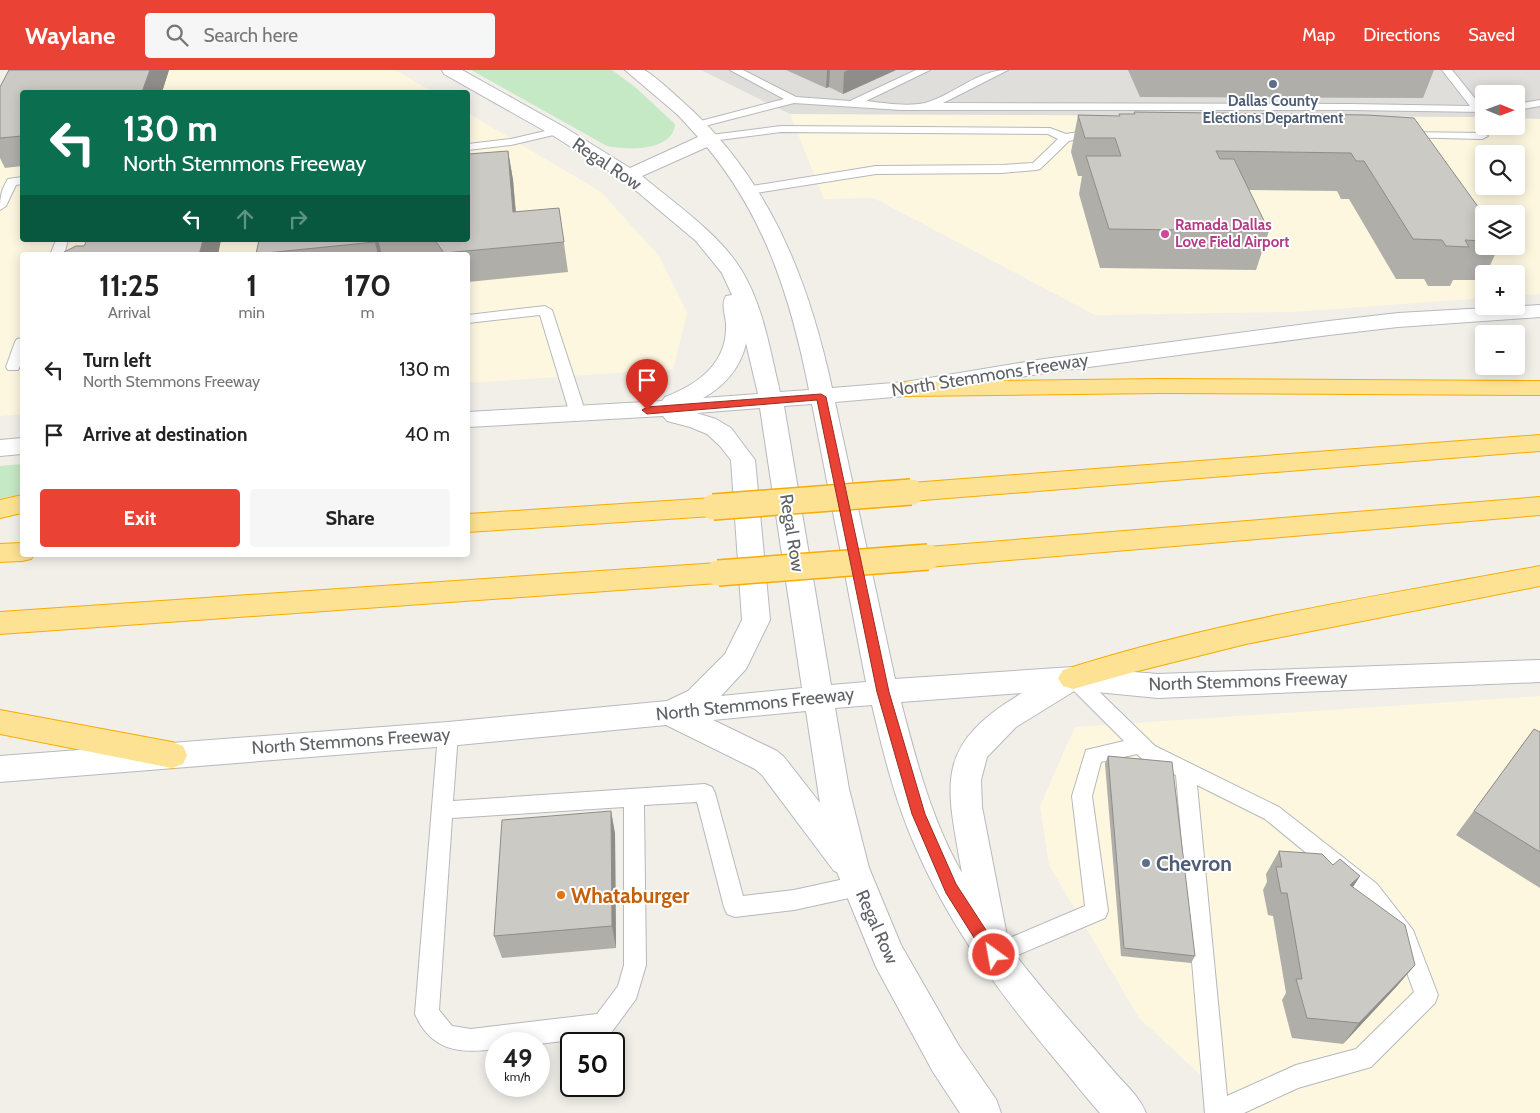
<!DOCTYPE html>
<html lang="en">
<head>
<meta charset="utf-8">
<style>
	body { margin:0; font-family:Cabin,sans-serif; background:#f6f6f6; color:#222; height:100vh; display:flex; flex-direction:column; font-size:19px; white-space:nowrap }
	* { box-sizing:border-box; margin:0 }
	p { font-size:16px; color:#767676 }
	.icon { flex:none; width:28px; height:28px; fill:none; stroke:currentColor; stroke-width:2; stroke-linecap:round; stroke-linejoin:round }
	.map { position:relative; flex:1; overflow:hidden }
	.panel { position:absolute; left:20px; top:182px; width:450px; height:305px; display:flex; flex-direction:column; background:#fff; border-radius:5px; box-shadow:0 2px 12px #0003 }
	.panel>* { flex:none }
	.top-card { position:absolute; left:20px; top:20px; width:450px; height:152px; border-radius:5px; box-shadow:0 2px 12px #0003; background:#0b6e4f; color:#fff; overflow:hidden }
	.needle { width:32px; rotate:91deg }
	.tools { position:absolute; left:1475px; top:15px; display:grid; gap:10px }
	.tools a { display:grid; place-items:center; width:50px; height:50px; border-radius:5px; background:#fff; box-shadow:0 2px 12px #0003; font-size:25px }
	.speed { position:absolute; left:485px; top:962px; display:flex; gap:10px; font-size:25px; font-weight:700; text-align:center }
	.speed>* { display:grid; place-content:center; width:65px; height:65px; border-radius:50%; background:#fff; box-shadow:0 2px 12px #0003; line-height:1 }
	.speed small { font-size:12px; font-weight:400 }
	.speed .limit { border:2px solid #111; border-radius:8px; background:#fff; color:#111 }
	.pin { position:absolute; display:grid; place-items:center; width:42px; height:42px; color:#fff; margin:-51px -21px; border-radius:50% 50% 50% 0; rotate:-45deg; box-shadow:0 0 5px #0007 }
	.pin .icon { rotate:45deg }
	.me { position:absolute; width:55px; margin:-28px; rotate:328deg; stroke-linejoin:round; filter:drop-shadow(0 0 4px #0008) }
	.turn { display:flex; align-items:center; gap:18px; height:105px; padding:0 20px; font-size:22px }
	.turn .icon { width:65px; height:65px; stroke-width:2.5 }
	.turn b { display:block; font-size:35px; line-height:42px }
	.lanes { display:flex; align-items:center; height:48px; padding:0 20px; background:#0003; justify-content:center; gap:25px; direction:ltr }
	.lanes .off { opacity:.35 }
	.eta { display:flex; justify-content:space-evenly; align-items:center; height:85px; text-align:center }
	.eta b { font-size:30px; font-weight:800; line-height:35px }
	.action { display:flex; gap:10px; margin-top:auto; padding:10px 20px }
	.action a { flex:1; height:58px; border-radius:5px; background:#ea4335; color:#fff; font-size:20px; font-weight:800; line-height:58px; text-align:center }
	.action a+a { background:#f6f6f6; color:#222 }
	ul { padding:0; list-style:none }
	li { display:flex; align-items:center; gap:15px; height:65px; padding:0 20px }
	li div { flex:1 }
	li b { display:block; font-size:19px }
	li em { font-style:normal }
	header { display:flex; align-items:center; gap:30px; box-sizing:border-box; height:70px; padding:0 25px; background:#ea4335; color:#fff }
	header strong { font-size:24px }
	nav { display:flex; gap:28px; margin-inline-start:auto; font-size:18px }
	.search { width:350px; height:45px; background:#f6f6f6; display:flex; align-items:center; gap:12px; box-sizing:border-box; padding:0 18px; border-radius:5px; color:#767676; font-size:19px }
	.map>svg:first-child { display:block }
	.commercial { fill:#fef7e0; fill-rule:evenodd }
	.industrial { fill:#e0deda }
	.green { fill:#c5e8c5 }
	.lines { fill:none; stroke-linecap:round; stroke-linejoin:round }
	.lane-casing { stroke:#b5b8bc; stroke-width:2 }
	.secondary-casing { stroke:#b6babf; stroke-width:2 }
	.highway-casing { stroke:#f9ab00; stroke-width:2 }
	.lane { fill:#fff; fill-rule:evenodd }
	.secondary { fill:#fff; fill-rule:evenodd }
	.highway { fill:#fde293; fill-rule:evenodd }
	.highway-bridge-casing { stroke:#f9ab00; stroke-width:28; stroke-linecap:butt }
	.highway-bridge { stroke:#fde293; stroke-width:25 }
	.wall { fill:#afaea9 }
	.shaded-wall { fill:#8f8d8a }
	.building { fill:#cccac5; stroke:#8f8d8a }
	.route { fill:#ea4335; stroke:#982c22 }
	.service-dot { fill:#5c6f8a; stroke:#fff; stroke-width:2 }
	.hotel-dot { fill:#d1479c; stroke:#fff; stroke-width:2 }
	.food-dot { fill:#e8710a; stroke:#fff; stroke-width:2 }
	.labels { text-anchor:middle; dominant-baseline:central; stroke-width:4; stroke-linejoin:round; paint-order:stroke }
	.far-service-label { font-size:15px; font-weight:bold; fill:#4e5e75; stroke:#fff }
	.far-hotel-label { font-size:15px; font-weight:bold; fill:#b23c85; stroke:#fff; text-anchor:start }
	.street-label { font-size:18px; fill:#5f6368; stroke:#fff }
	.near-service-label { font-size:21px; font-weight:bold; fill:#4e5e75; stroke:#fff; text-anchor:start }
	.near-food-label { font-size:21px; font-weight:bold; fill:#c56008; stroke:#fff; text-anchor:start }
</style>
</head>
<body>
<header>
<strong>Waylane</strong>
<div class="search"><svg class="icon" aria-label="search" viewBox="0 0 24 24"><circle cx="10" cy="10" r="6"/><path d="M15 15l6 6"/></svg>Search here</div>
<nav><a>Map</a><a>Directions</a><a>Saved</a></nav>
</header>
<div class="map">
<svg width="1540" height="1043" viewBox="0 0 1540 1043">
	<rect width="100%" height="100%" fill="#f1efe8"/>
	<path class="commercial" d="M19,0h376l38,22h-411v148h446v-127l133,79 58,64 28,57 -14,56 -205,14v-128h-446v159l-22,2v-313z
		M790,44l694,3v9h32v-8l24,1v175l-24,2v-22h-32v24l-191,14 -198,3 -221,-117 -50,1zM1484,84h32v32h-32zM1484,144h32v32h-32z
		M1540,626v417h-298l-103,-95 -90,-153 -9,-59 35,-79z"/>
	<path class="industrial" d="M701,0h839v49l-24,-1v-24h-32v23l-694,-3z"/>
	<path class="green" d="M471,0h141l23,17 40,37c-2,28 -49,26 -68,22z
		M22,394v30l-22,5v-33z"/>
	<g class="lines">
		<g class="lane-casing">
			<path id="lane" d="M730,0h13l53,27 54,4 66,-31h14l-64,31c18,2 41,6 59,2 29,-8 52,-33 83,-33l-65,33 407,1 120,2 -28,-36h10l29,36h3v6l-134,-2h-449l-107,-7 -97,25 -4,-1 -2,-2 2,-2 91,-24z
				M1540,30v6l-24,4v-6z
				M781,56l269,2 16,6 30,-5 6,3 -2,2 -31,7 -29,28 -4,1 -34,3 -126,1 -126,20 -6,-4 2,-3 130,-21 126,-1 31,-2 25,-24 -10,-5 -267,-2 -70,9 -6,-3 6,-3z
				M558,58l6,3 -2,2 -51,12 -43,5v-6l43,-5z
				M1404,62l78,1 6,3 -6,3 -82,-2 -2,-2z
				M22,107v7l-6,1 -10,21 -6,4c0,-13 1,-20 8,-31z
				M56,170h12l-4,15h-14z
				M545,236l7,4 34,104 -3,3h-10l-3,-3 -30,-99 -72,8v-8z
				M22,268c1,10 2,23 -4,32h-10l-2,-3 9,-25 2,-3z
				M1073,601l7,2 75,73 124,61 98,77 36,46 25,65 -3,8 -64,64 -73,21 -54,25h-39l-29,-338 -35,-17 -4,-4 -36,8 -9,34 16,115 -3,7 -111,47 -8,-3 -3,-7 3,-7 99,-42 -13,-110 14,-46 38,-9 -58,-58 -2,-5 2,-5zM1197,715l68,34 96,79 35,45 18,49 -58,57 -60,16 -69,31z
				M448,656l7,2 3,6 -5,67 252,-17 7,3 3,6 28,103 51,-6 64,-14 8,3 3,7 -3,7 -8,3 -64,14 -59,7 -8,-3 -3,-7 -27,-105 -53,3 2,160 -10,34 -25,34 -8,3 -64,8h-43v5c-36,5 -65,2 -81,-35l23,-280 3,-6zM624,737v158l-6,21 -21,28 -126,15 -19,-3 -13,-16 13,-192z"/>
		</g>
		<g class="secondary-casing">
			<path id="secondary" d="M442,0h20l102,57 66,41 68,-31 -20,-22 -53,-45c5,0 14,0 19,0 9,4 30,24 38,31 86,76 126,176 150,287l73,-6 139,-23 285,-38 69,-8 142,-8v12l-142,10 -69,8 -285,38 -139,23 -70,6 60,277 178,-12 85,7 382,-14v22l-382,16 -82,-8 -60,37 -29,30 -6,23 1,27 26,134 -1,3c32,43 69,83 104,124 13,16 28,27 35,45h-46c-13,-14 -24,-29 -37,-44 -58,-69 -112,-139 -148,-223 -20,-45 -32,-94 -43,-141l-37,3 14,81 20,79 32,77 58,101 37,53 5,14h-41l-27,-41 -57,-105 -39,-95 -3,-1 -72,-96 -7,-6 -89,-44 -218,21 -448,36v-26l448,-34 219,-21 21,-10 37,-37 17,-34 -11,-160 -11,-14 -13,-12 -17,-7 -23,-6 -4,-5 -195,11v-15l194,-11 3,-4c34,-13 63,-34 61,-74 -1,-9 -5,-19 0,-27l6,-1 -10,-22 -26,-32 -74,-62 -70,-44 -108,-61zM707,77c59,72 84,152 102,243l-29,2c-10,-41 -16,-84 -38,-121 -23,-38 -67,-67 -100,-95zM746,273l12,51 -55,4c22,-12 38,-31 43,-55zM812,334l54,278 -35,3 -47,-279zM760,338l42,280 -81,8 25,-27 24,-49 -15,-160 -24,-32 -15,-9 -20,-6zM1022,623c-89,53 -76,90 -60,180 -30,-52 -46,-113 -61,-171zM806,641l14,92 -36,-46 -7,-6 -64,-31z
				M22,368v16l-22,2v-16z"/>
		</g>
		<g class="highway-casing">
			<path id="highway" d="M1160,309l380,2v14l-380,-2 -255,3 -8,-2 -4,-5 4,-5 8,-2z
				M1540,365v16l-629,50 -9,-3 -4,-6 4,-6 9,-3z
				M22,425v18l-22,5v-18z
				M1540,427v18l-612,52 -9,-3 -4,-7 4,-7 9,-3z
				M713,428l9,3 4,6 -4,6 -9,3 -245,16v-18z
				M22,473v12h12l-3,4 -9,2 -22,1v-18z
				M718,493l10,3 4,7 -4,7 -10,3 -718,51v-22z
				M1540,496v20l-294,58 -116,29 -57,16 -10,-3 -5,-8 5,-8c154,-50 318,-74 477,-104z
				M0,640l172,32 11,4 4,9 -4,9 -11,4 -172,-34z"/>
		</g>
		<use href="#lane" class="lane"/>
		<use href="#secondary" class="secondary"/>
		<use href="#highway" class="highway"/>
		<g class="highway-bridge-casing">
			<path id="highway-bridge" d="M713,437l198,-15
				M718,503l210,-16"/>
		</g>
		<use href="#highway-bridge" class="highway-bridge"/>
	</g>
	<path class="wall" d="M9,0h160l-7,22h-140v74l-17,2 -5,-10v-71z
		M786,0h110l-53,24 -14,-7 -3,1z
		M1128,0h306l-11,28 -283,-1z
		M1134,42l233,3 117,100v31h15l-13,28h-2v4l-1,2h-30l-3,6h-22l-4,-7h-28l-47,-80h-8l-4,-8 -88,-1 20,41 -13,39 -156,-2 -21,-74 3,-18h-4l-7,-24 7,-37 41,1v-2h15z
		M508,81l5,29 3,32 43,-4 9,64 -100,10v-27h-211l2,-15h209z
		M1534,659l5,3 1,-1v157l-84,-53z
		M1108,686l87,200 -4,7 -70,-7 -16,-192z
		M611,741l4,23 1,114 -114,10 -8,-22z
		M1279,781l54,14 27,11 -7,11 62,78 -18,21 -54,58 -51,-6 -10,-38 4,-7 -13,-77 -5,-1 -5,-25 4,-8 -1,-8z"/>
	<path class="shaded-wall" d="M150,0h19l-7,22h-20z
		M827,0h3l-1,17 -3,1z
		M848,0h48l-53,24 1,-22z
		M508,81l5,29 5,62 -5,-30z
		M203,170h18l-3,15h-19z
		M375,170h3l4,15h-4l-3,-13z
		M611,741l4,23 1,114 -4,-22z
		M1360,806l-15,23 5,-14z
		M1415,895l-18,21 -54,58 16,-21z"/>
	<path class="building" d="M9,0h141l-8,22h-120v44l-22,2v-51z
		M1134,42l233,3 47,3 70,97v26l-19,-1 4,7 -23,-1 -4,-6 -29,-1 -49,-78h-8l-5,-8 -135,-2 4,8h14l35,72 -160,-2 -23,-73h35l-6,-18h-30l-7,-23 42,1 -1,-2h16z
		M508,81l5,61 46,-4 5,34 -120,11 -9,-13h33v-86z
		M87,170h116l-4,15h-136l1,-3 12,-6h8z
		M259,170h116v2l-119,12z
		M1534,659l6,3v120l-66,-41z
		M1108,686l64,6 23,194 -71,-8z
		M611,741l1,115 -118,10 8,-116z
		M1279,781l43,3 11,11 7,-6 20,17 -10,9 55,40 10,40 -56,58 -52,-5 -11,-39h6l-15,-86h-6l-5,-26h6z"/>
	<path class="route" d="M821,324l5,3 63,295 36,122 31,70 43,66 2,5 -2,5 -5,2 -6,-2 -42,-67 -34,-79 -35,-122 -60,-292 -170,14 -5,-4 5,-3z"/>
	<g class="service-dot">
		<circle cx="1273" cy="14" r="5"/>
		<circle cx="1146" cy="793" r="5"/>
	</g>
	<circle class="hotel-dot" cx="1165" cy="164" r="5"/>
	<circle class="food-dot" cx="561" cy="825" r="5"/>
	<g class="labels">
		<g class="far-service-label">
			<text x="1273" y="31">Dallas County<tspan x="1273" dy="17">Elections Department</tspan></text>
		</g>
		<g class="far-hotel-label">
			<text x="1175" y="155">Ramada Dallas<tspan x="1175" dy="17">Love Field Airport</tspan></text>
		</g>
		<g class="street-label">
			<text transform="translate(607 94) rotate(34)">Regal Row</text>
			<text transform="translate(990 305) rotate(-9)">North Stemmons Freeway</text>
			<text transform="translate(792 463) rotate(81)">Regal Row</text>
			<text transform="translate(1248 611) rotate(-2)">North Stemmons Freeway</text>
			<text transform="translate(755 634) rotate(-6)">North Stemmons Freeway</text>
			<text transform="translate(351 671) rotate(-4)">North Stemmons Freeway</text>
			<text transform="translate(877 857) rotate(66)">Regal Row</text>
		</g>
		<g class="near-service-label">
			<text x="1156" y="793">Chevron</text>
		</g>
		<g class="near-food-label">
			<text x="571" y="825">Whataburger</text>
		</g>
	</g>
</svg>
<div class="tools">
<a><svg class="needle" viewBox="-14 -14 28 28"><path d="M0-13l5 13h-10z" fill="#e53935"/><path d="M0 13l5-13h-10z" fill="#767676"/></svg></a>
<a><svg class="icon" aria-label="search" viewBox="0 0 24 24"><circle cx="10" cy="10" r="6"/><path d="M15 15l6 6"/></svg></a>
<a><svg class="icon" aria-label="layers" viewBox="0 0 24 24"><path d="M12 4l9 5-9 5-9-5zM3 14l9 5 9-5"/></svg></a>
<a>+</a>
<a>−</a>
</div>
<div class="speed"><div>49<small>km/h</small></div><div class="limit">50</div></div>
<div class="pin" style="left:647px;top:340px;background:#d93025"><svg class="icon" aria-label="arrive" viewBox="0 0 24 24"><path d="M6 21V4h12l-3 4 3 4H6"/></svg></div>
<svg class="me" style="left:994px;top:885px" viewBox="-20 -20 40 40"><circle r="17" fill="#ea4335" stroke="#fff" stroke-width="3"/><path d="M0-11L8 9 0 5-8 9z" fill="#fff"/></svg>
<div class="top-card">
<div class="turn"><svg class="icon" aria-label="left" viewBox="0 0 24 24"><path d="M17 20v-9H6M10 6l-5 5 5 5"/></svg><div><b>130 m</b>North Stemmons Freeway</div></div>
<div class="lanes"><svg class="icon" aria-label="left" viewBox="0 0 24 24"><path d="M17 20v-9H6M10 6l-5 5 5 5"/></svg><svg class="icon off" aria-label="ahead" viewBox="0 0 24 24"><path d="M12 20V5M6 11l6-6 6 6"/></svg><svg class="icon off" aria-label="right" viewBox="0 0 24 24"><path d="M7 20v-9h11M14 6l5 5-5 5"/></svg></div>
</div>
<section class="panel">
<div class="eta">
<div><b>11:25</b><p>Arrival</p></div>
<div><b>1</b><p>min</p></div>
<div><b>170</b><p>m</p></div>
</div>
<ul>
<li><svg class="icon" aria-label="left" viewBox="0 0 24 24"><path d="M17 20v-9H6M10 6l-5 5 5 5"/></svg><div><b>Turn left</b><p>North Stemmons Freeway</p></div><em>130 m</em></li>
<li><svg class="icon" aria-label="arrive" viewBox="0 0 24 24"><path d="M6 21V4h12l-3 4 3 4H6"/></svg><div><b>Arrive at destination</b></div><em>40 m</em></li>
</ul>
<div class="action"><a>Exit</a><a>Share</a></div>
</section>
</div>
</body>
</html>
